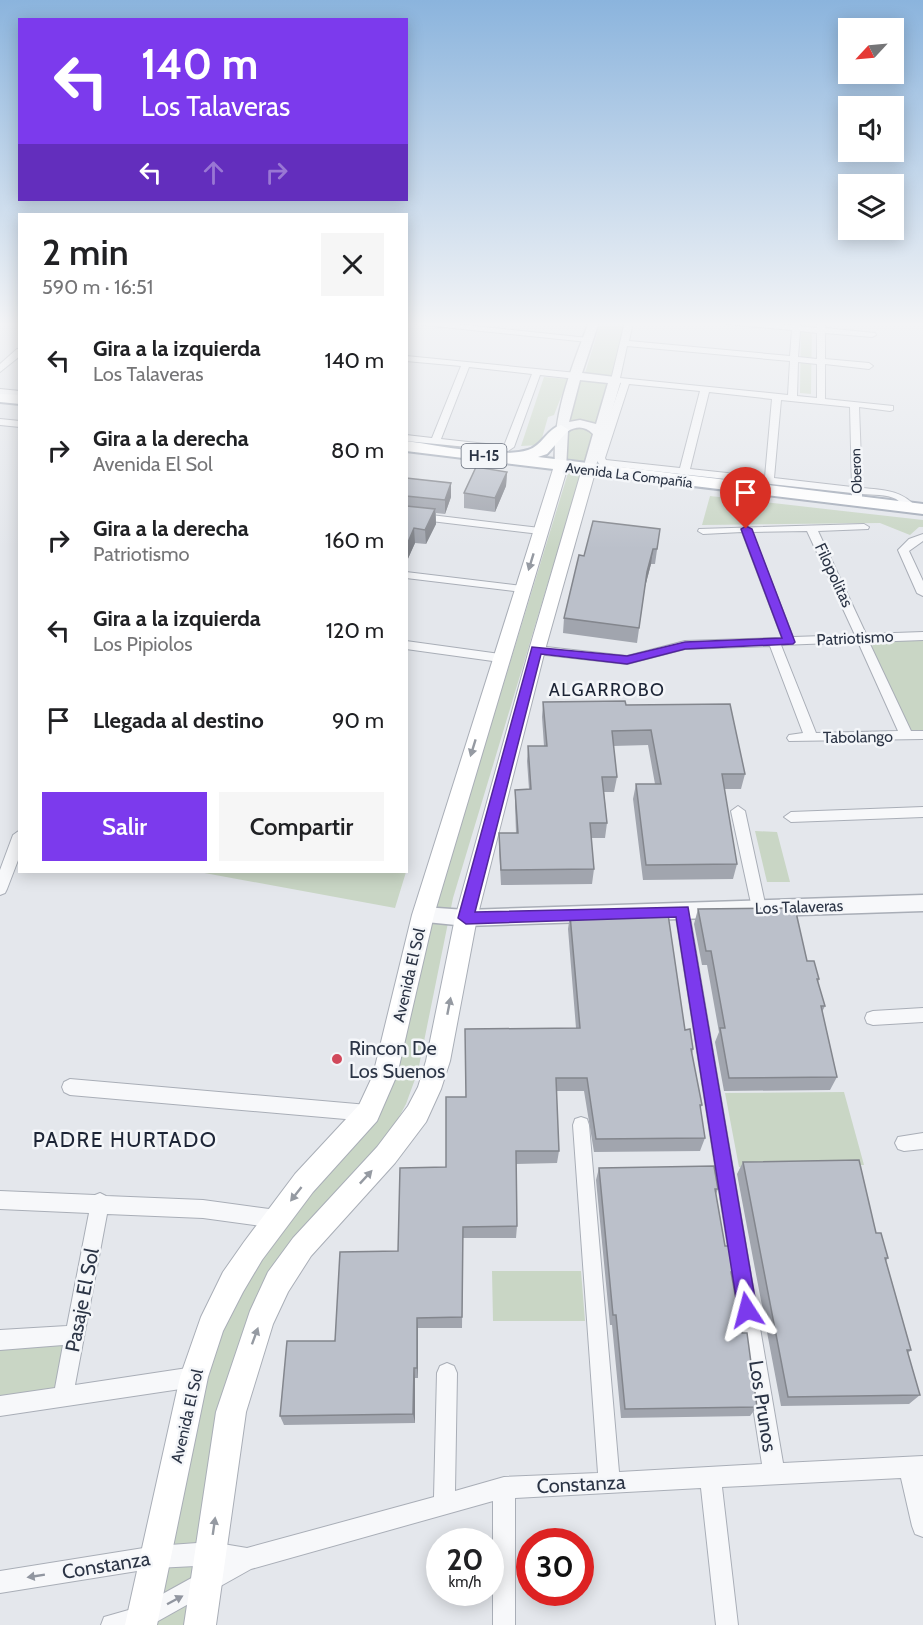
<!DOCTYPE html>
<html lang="es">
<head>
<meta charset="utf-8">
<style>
	body { margin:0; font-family:Cabin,sans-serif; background:#f6f6f6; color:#202124; height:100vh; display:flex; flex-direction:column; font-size:22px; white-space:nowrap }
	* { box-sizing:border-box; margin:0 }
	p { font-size:20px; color:#757577 }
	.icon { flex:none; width:33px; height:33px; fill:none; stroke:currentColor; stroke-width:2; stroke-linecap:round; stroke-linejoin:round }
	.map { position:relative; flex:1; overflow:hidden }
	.side { position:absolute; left:18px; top:213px; width:390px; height:660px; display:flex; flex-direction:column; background:#fff; border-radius:0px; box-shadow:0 3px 15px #0003 }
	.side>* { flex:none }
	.banner { position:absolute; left:18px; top:18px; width:390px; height:183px; border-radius:0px; box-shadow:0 3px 15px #0003; background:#7c3aed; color:#fff; overflow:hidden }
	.needle { width:39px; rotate:244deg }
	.tools { position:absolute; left:838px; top:18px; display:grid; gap:12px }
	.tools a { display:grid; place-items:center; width:66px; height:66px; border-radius:0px; background:#fff; box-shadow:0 3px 15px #0003; font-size:30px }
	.speed { position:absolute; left:426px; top:1528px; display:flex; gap:12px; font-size:30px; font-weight:700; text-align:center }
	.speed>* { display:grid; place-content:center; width:78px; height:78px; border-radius:50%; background:#fff; box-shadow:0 3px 15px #0003; line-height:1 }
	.speed small { font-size:15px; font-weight:400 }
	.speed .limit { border:9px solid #d22; background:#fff; color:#111 }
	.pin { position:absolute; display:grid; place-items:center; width:51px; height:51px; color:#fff; margin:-62px -26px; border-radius:50% 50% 50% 0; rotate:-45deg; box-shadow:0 0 6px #0007 }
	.pin .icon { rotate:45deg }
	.me { position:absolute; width:66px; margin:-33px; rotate:351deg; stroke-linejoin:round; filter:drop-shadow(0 0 4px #0008) }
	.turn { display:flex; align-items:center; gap:21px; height:126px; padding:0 24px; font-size:27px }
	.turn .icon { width:78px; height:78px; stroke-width:2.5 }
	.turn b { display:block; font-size:42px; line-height:51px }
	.lanes { display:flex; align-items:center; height:57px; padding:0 24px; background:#0003; justify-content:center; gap:30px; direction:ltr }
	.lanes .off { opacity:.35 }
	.round { display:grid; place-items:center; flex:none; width:63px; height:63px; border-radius:0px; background:#f6f6f6 }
	.summary { display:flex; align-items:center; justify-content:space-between; height:102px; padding:0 24px }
	h1 { font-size:36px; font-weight:600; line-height:45px }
	.button { display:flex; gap:12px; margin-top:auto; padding:12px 24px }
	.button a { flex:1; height:69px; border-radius:0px; background:#7c3aed; color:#fff; font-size:24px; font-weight:600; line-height:69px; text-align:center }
	.button a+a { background:#f6f6f6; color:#202124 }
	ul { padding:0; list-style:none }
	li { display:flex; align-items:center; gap:18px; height:90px; padding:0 24px }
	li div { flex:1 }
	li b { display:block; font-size:22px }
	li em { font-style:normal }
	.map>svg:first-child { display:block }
	.green { fill:#c9d6c5 }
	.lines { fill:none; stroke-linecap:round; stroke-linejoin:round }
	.minor-casing { stroke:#a9aeb7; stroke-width:2 }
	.tertiary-casing { stroke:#a9aeb7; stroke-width:3 }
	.secondary-casing { stroke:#a9aeb7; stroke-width:2 }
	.primary-casing { stroke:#a3abb8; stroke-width:4 }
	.minor { fill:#f7f8fa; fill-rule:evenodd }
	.tertiary { fill:#f7f8fa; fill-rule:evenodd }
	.secondary { fill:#fff; fill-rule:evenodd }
	.primary { fill:#fff; fill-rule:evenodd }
	.wall { fill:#a1a5ae }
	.shaded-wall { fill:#83868d }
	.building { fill:#bbc0ca; stroke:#83868d; stroke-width:1.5 }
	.oneway { fill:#959aa2 }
	.oneway2 { fill:#9196a0 }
	.route { fill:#7c3aed; stroke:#51269a; stroke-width:1.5 }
	.poi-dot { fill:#d1495b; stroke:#f4f6f9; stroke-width:2 }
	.labels { text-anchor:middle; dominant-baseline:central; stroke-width:5; stroke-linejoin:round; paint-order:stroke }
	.far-street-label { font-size:14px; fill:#2b3445; stroke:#f4f6f9 }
	.shield { fill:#f4f6f9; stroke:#676e7b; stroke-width:1.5 }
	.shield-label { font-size:15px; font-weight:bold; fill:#2b3445 }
	.street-label { font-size:16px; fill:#2b3445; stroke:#f4f6f9 }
	.neighbourhood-label { font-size:18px; letter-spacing:1.5px; fill:#1d2536; stroke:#f4f6f9 }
	.near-poi-label { font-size:20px; fill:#2b3445; stroke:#f4f6f9; text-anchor:start }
	.near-street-label { font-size:20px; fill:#2b3445; stroke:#f4f6f9 }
	.near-neighbourhood-label { font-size:21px; letter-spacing:1.5px; fill:#1d2536; stroke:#f4f6f9 }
</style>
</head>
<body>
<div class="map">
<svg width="923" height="1625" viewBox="0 0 923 1625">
	<rect width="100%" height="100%" fill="#e4e7ec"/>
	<path class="green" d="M601,322h25l-30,110 -15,41 -128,425 -35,173 -12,33 -15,28 -99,115 -108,378h-29l48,-234 28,-84 66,-103 72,-80 199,-651 -5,-42 15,-56 6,1z
		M801,322h11l-1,72 -11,-1z
		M544,377l24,2 -14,36 -6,2 -8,28 -19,1z
		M710,496l213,24v7h-4l-9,8 -30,-12 -178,2z
		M923,640v95l-16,1 -42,-94z
		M755,831l22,1 13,50h-23z
		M199,872h207l-11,36z
		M844,1092l20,73 -125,2 -14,-74z
		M492,1271h89l4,50h-92z
		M75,1335l-12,62 -63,9v-66z"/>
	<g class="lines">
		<g class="minor-casing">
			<path id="minor" d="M411,322h25l152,16 4,2 -4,2 -173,-18z
				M625,322h8l-4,19 161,15 2,-26 -65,-6 -4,-2 69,3v-3h8v4l17,2v-6h8v6l50,5 1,2 -4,2 -47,-4v26l44,4 4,3 -4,3 -44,-5v35l68,7v4l-3,1 -31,-4 3,81c22,2 40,2 55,20l-5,3c-6,-3 -10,-8 -16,-12 -9,-5 -24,-4 -34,-5v4l-5,3 -5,-3v-5l-252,-28 -5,-7 26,-75 -10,-3zM800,331l17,2v26l-19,-2zM627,346l163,15 -2,34 -168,-17zM798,362l19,2v34l-20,-2zM629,384l71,7 -20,77 -74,-8 -1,-2zM709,392l63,7 -7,78 -75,-8zM781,400l69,7 2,80 -78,-9z
				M17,349h3v7l-20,16v-8z
				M406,356l171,17 4,3 -4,3 -37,-4 -26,72 -6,4 -102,-10v-6l26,3 29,-72 -55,-5zM469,367l63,7 -28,72 -63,-7z
				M0,389l20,2v6l-20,-2z
				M0,419l20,2v6l-20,-2z
				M406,512l134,16 5,3 -5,3 -134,-16z
				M864,524l5,3 -1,2 -50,2 48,103 57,-2v8l-54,2 42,89h12v8l-134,2 -2,-3 2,-3 14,-2 -33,-87 -85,3 -58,15 -90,-10 -6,-4 6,-4 90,10 58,-15 97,-3 -40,-106 -39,2 -5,-3 1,-2zM807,531l48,104 -62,2 -41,-105zM858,642l40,89 -82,2 -35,-88z
				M923,534v7l-14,10 14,30v15l-6,-3 -19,-43 11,-11z
				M406,572l116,14 6,3 -6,3 -116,-14z
				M406,641l94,13 6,4 -6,4 -94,-13z
				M738,806l7,5 21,97 -2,4 -5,2 -5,-2 -2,-4 -21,-97z
				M923,807v10l-132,5 -7,-5 7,-5z
				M20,830v25l-13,34 -2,4 -5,2v-25l13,-35z
				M682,905l5,2 2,4 94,552 140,-7v81l-8,-3 -3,-8 -11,-48 -179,9 16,138h-22l-15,-137 -186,10v127h-22v-124l-242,68 -100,56h-50l3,-8 35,-10 76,-42 -59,3 -156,25v-22l156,-25 55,-4 36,6 187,-51 3,-124 3,-7 7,-3 7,3 3,7 -2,118 49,-14 94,-4 -25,-348 2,-6 6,-2 6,2 2,6 30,347 143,-8 -87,-553 2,-4z
				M923,1008v14l-50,3 -6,-2 -2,-5 2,-5 6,-2z
				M70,1079l298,26 6,2 2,6 -2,6 -6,2 -298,-26 -6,-3 -2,-5 2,-5z
				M923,1133v16l-19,2 -6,-2 -3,-6 3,-6z
				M0,1191l95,4 5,-2 6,3 97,4 74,10 6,3 3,6 -3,6 -6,3 -74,-10 -96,-4 -32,171 119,-18 7,3 3,7 -3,7 -7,3 -194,29v-20l55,-8 8,-43 -63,5v-20l67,-4 22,-113 -89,-4z"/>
		</g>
		<g class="tertiary-casing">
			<path id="tertiary" d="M589,322h10l-17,51 33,4 6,3 -26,89 -6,4 -6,-4 10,-35c-8,-8 -16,-8 -25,-3l-2,38 -5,1 -6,-4c-3,-51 16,-97 34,-144zM580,380l28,3 -12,41 -16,-4 -11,2z
				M923,895v16l-457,15 -50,-5 -3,-6 3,-6 7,-2 43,3z"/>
		</g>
		<g class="secondary-casing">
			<path id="secondary" d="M561,462l7,4 -134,449 -37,160 -20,46 -64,71 -51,68 -19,32 -20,39 -15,46 -51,248h-32l55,-248 21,-60 22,-45 21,-30 51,-68 64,-69 14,-30 39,-160 142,-449z
				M589,465l7,4 -51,181 -68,268 -27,143 -9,28 -15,33 -31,41 -84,93 -23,36 -15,32 -27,88 -30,213h-32l32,-213 34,-101 18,-39 25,-34 84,-91 31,-41 10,-19 8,-26 29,-143 74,-268 53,-181z"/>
		</g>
		<g class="primary-casing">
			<path id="primary" d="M0,394l20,1v9l-20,-2z
				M561,425l8,5 -3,3 -19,21 -9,3 385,47v10l-517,-63v-10c33,4 93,18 122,9 14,-4 19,-21 33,-25z"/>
		</g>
		<use href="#minor" class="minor"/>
		<use href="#tertiary" class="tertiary"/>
		<use href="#secondary" class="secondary"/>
		<use href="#primary" class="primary"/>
	</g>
	<path class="wall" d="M507,472l-1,14 -11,26 -31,-4v-15z
		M406,478l45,19 -6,17 -9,-1v11l-10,20 -11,-1 -9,20z
		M660,529l-5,35h-4l-6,23 -8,56 -74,-10 1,-15 20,-62z
		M543,702l83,3 119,69 -4,15h-17l13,75 -4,15 -90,1 -10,-81 3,-15h19l-7,-39 -35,1 4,31 -3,15h-10l3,31 -2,15h-14l3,31 -2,15 -91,1 -2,-37v-15h17l-1,-28v-15l14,-1 -2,-28 1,-15h16l-2,-29z
		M698,909l109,52 12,18 -1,3 7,24 -3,6 15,65 -7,13 -106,1 -9,-49 4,-10 -12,-67h-5l-8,-41z
		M570,915l115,115 8,19 -1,5 10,51 -2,4 5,29 -5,13 -106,1 -10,-61h-28l3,60 -2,12 -41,1 1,62 -1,12h-53l-1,90h-44v50h-3v45l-131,2 -4,-9 118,-165 48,-84 20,-70 110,-69 -8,-99z
		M743,1162l133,71 12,25 -2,3 25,89 -3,3 12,42 -11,9 -128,2 -44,-232z
		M599,1168l119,21 -2,5 9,52 9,26 -2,4 25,131 -7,9 -129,2 -9,-93h-2l-14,-145z"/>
	<path class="shaded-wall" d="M507,472l-1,14 -11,26v-14z
		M451,483v14l-6,17v-14z
		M435,509l1,15 -10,20 -1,-14z
		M414,528l1,15 -9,20v-16z
		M653,549l-2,15 -6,23 2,-15z
		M417,1318l1,10v50l-1,-10z
		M414,1368l1,10v45l-2,-9z"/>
	<path class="building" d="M476,467l31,5 -12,26 -31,-5z
		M406,478l45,5 -6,17 -39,-4z
		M406,506l29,3 -10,21 -11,-2 -8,19z
		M593,521l67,8 -3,20h-4l-6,23 -8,56 -75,-10 15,-63 5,1z
		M625,701l1,4 104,-1 15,70h-23l15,90 -91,1 -10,-81h25l-10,-54 -39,1 5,46h-15l5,46h-17l4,46 -93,1 -2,-37h19l-3,-43 16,-1 -3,-43h19l-4,-44z
		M795,908l12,53h7l5,18h-2l8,27h-4l16,71 -108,1 -9,-50h5l-14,-77h-5l-8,-42z
		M668,914l17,116 5,-1 3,20h-2l11,56h-2l5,33 -109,1 -9,-61h-31l3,73h-43l1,75 -54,1 -1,90 -45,1v50h-3l-1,46 -133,2 7,-75h48l5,-89 58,-1 2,-83 46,-1v-70h20l-1,-68 115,-1 -10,-113z
		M859,1160l17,73h5l7,25h-3l26,92h-4l13,45 -132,2 -45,-235z
		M714,1166l4,23h-3l10,57h5l4,26h-3l11,61h5l10,74 -132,2 -9,-94h-3l-14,-147z"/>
	<defs><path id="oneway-solid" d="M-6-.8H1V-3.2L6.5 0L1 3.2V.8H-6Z" transform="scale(1.5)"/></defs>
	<g class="oneway">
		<use href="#oneway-solid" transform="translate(531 562) rotate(107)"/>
		<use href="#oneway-solid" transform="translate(473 748) rotate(107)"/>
		<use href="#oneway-solid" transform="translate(449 1006) rotate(-79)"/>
		<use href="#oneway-solid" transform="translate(366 1177) rotate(-47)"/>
		<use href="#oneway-solid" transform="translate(296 1194) rotate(128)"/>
		<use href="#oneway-solid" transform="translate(255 1336) rotate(-70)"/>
		<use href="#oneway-solid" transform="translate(214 1526) rotate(-82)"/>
	</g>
	<g class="oneway2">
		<use href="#oneway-solid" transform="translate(36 1576) rotate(171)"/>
		<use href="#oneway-solid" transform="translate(175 1600) rotate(-28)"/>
	</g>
	<linearGradient id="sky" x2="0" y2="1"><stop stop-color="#8bb4dd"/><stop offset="0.59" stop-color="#f3f4f6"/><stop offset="1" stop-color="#f3f4f6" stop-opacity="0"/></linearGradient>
	<rect width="923" height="549" fill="url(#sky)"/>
	<path class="route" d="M746,526l6,3 43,113 -2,2 -108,5 -58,15 -86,-10 -66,258 213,-5 69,403 -3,7 -7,2 -7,-2 -2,-7 -62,-393 -210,7 -8,-6 74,-271 95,9 58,-14 97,-4 -41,-109z"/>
	<circle class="poi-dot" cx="337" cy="1059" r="6"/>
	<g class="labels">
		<g class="far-street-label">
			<text transform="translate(856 471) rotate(-92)">Oberon</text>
			<text transform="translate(629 475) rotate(7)">Avenida La Compañía</text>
		</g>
		<rect class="shield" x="461.5" y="444" width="45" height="24" rx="4.5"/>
		<g class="shield-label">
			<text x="484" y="456">H-15</text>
		</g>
		<g class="street-label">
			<text transform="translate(834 575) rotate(65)">Filopolitas</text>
			<text transform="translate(855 638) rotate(-3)">Patriotismo</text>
			<text transform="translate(858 737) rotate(-1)">Tabolango</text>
			<text transform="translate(799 907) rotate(-2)">Los Talaveras</text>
			<text transform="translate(409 975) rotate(-77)">Avenida El Sol</text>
			<text transform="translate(187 1416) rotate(-77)">Avenida El Sol</text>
		</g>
		<g class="neighbourhood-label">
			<text x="607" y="690">ALGARROBO</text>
		</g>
		<g class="near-poi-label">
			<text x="349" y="1048">Rincon De<tspan x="349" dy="23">Los Suenos</tspan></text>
		</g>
		<g class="near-street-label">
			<text transform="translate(82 1300) rotate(-79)">Pasaje El Sol</text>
			<text transform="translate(763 1406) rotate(81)">Los Prunos</text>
			<text transform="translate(581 1484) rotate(-3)">Constanza</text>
			<text transform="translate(106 1565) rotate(-9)">Constanza</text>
		</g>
		<g class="near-neighbourhood-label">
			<text x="125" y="1139">PADRE HURTADO</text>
		</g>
	</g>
</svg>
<div class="tools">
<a><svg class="needle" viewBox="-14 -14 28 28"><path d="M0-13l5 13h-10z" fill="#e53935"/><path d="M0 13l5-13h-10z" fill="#757577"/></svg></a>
<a><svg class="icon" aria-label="sound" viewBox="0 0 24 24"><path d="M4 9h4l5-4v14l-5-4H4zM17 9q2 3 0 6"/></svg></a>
<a><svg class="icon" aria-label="layers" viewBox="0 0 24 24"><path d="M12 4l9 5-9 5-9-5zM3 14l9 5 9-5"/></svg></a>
</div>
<div class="speed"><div>20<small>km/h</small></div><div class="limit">30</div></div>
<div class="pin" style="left:746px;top:529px;background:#d93025"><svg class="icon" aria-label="arrive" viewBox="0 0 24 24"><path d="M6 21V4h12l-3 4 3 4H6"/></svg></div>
<svg class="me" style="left:747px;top:1310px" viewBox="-20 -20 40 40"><path d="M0-17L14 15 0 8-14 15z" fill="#7c3aed" stroke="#fff" stroke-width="4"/></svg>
<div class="banner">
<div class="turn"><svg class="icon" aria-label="left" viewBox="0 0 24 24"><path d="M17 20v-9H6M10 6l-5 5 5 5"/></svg><div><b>140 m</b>Los Talaveras</div></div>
<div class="lanes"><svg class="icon" aria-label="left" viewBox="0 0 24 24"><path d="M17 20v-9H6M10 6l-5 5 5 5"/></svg><svg class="icon off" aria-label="ahead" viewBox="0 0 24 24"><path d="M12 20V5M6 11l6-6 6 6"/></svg><svg class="icon off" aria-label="right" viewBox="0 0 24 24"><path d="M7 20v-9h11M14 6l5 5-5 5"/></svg></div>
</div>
<section class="side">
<div class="summary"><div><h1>2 min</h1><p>590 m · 16:51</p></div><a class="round"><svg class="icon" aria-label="close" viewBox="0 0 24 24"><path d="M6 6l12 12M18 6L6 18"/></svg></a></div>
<ul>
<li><svg class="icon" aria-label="left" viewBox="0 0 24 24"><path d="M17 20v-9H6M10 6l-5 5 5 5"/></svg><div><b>Gira a la izquierda</b><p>Los Talaveras</p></div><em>140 m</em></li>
<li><svg class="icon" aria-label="right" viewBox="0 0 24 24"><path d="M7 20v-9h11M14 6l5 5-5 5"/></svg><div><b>Gira a la derecha</b><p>Avenida El Sol</p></div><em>80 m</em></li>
<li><svg class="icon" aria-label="right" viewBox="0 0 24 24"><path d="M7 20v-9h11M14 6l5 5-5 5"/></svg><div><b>Gira a la derecha</b><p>Patriotismo</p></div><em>160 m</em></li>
<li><svg class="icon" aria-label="left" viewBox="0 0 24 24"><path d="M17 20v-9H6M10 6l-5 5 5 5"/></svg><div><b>Gira a la izquierda</b><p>Los Pipiolos</p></div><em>120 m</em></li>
<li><svg class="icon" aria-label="arrive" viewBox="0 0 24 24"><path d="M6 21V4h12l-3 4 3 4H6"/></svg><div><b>Llegada al destino</b></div><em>90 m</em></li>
</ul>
<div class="button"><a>Salir</a><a>Compartir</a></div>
</section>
</div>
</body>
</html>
